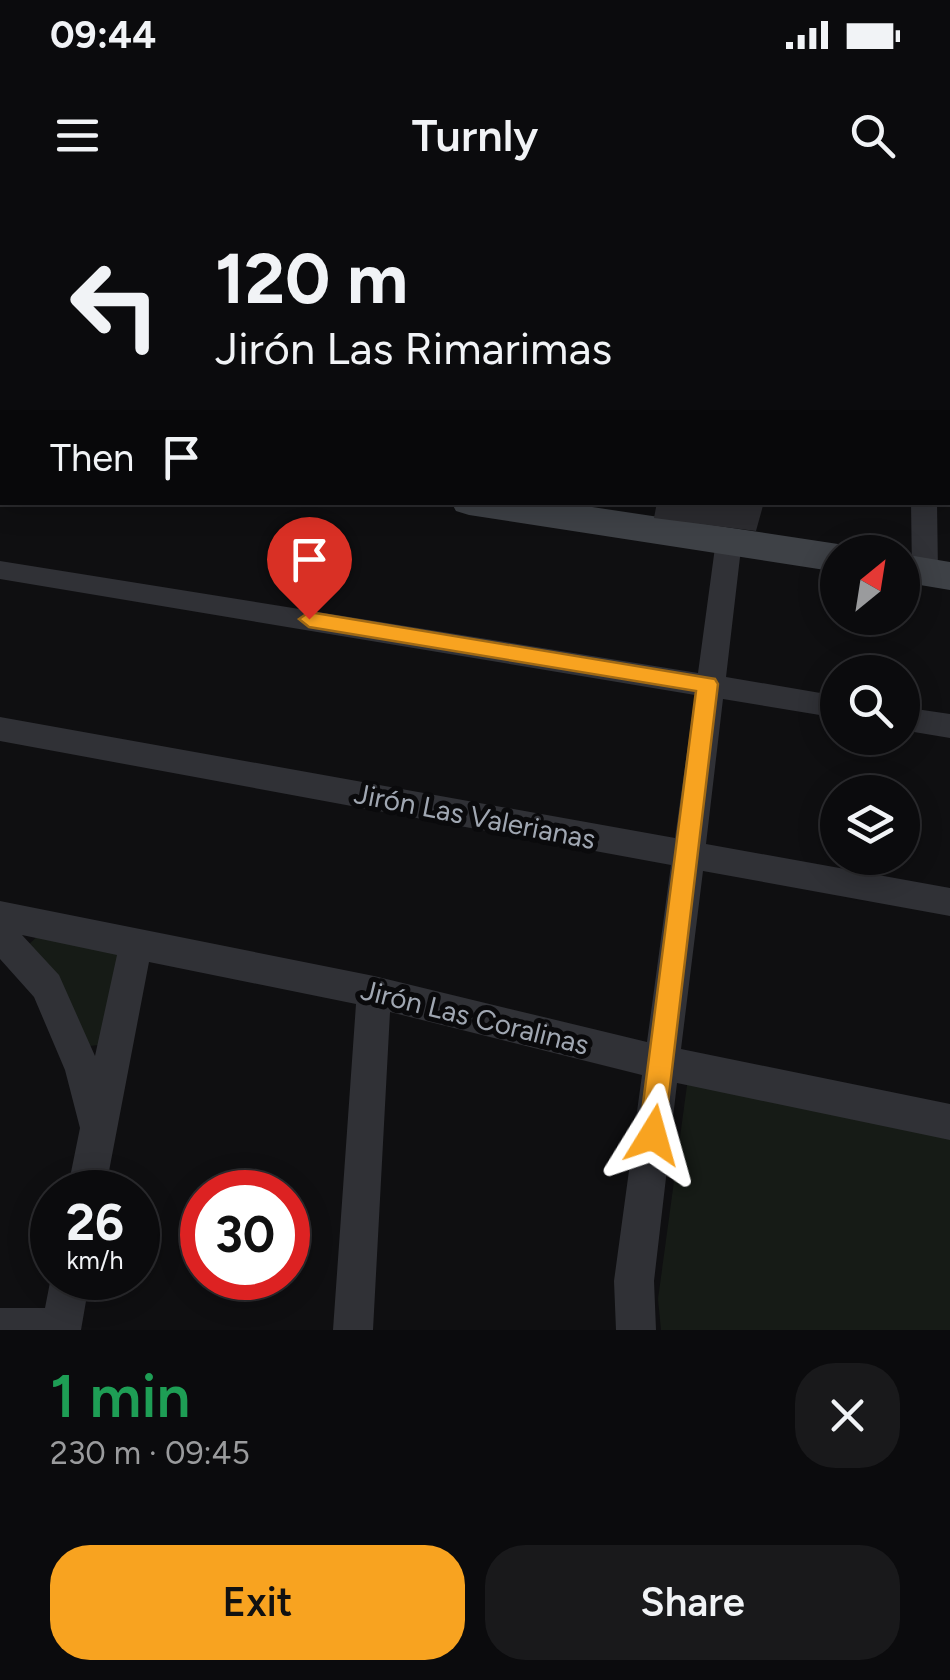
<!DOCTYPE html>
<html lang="en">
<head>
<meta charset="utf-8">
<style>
	body { margin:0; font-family:Figtree,sans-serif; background:#19191b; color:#f1f3f6; height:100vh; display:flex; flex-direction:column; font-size:38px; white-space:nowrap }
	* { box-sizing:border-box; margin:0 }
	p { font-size:32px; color:#9a9b9d }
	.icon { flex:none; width:55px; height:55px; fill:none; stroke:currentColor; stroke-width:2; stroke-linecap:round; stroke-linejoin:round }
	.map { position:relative; height:1130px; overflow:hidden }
	.drawer { display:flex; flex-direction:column; background:#0b0b0d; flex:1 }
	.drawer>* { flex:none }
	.guide { position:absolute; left:0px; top:0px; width:950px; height:305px; box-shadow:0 5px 25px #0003,0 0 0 2px #2b2b2e; background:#0b0b0d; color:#f1f3f6; overflow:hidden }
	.needle { width:65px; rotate:30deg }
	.tools { position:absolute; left:820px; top:335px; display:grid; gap:20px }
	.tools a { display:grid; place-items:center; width:100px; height:100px; border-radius:50%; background:#0b0b0d; box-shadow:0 5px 25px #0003,0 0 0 2px #2b2b2e; font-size:50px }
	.speed { position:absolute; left:30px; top:970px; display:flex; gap:20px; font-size:50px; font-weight:700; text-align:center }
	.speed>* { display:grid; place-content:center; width:130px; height:130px; border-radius:50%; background:#0b0b0d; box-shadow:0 5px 25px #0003,0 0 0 2px #2b2b2e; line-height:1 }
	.speed small { font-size:25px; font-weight:400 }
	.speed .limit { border:15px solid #d22; background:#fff; color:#111 }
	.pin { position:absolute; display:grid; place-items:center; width:85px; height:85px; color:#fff; margin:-102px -42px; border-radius:50% 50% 50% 0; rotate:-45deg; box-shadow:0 0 10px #0007 }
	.pin .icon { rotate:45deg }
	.me { position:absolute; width:110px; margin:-55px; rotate:8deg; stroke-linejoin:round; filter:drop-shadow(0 0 8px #0008) }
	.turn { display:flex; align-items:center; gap:35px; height:210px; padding:0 50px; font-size:45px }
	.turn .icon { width:130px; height:130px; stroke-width:2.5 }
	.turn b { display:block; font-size:70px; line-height:85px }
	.then { display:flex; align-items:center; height:95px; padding:0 50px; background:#0003; gap:20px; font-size:38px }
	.round { display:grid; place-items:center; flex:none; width:105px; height:105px; border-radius:40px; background:#19191b }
	.summary { display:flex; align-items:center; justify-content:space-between; height:170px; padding:0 50px }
	h1 { font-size:60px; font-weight:600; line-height:75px; color:#1e9e55 }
	.cta { display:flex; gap:20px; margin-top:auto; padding:20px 50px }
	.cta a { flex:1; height:115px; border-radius:40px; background:#f8a320; color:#111; font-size:40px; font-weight:600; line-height:115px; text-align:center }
	.cta a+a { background:#19191b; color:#f1f3f6 }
	.status { display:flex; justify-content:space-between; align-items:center; height:70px; padding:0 50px; background:#0b0b0d; direction:ltr }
	.status svg { height:28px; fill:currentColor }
	header { display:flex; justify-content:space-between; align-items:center; height:130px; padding:0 50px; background:#0b0b0d; font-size:45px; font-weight:600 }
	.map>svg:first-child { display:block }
	.green { fill:#161b16 }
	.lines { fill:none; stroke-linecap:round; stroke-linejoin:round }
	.path { stroke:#36383d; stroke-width:4; stroke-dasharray:4 5; stroke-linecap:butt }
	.street { fill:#303136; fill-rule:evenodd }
	.secondary { fill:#3e4146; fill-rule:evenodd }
	.wall { fill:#2b2b2f }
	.route { fill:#f8a320; stroke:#a16a15; stroke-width:2.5 }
	.labels { text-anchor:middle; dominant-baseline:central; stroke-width:10; stroke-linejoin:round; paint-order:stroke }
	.street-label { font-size:28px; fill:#a0a7b2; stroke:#0a0a0c }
</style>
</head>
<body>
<div class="status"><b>09:44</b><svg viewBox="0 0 49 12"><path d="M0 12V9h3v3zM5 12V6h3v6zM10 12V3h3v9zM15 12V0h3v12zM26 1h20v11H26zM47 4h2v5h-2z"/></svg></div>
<header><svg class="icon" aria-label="menu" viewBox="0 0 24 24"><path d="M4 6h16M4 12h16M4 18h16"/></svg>Turnly<svg class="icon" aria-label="search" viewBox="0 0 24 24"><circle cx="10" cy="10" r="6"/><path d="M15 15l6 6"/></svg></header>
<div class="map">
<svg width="950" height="1130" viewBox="0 0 950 1130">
	<rect width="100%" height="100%" fill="#0f0f11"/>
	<path class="green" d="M620,0h330v145l-2,-143z
		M40,734l81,18 -15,92 -16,2 -63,-100z
		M688,878l262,56v196h-289l-3,-31z"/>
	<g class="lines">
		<path class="path" d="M650,0l5,2
			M732,0l23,2
			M676,2l8,-2"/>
		<path class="street" d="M463,0h20l1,2h-19z
			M600,0h20l1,2h-19z
			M0,27h2v12h-2z
			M0,119l2,1v13h-2z
			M948,146l2,1v14l-2,-1z
			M948,246h2v16h-2z
			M911,302h26l1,70 -4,7h-18l-4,-7z
			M729,331l9,3 4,6 -16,137 112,19v22l-115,-19 -17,145 244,44v28l-247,-45 -22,178 269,55v36l-273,-57 -23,198 2,49h-40l-2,-49 28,-206 -252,-63 -17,318h-40l23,-326 -207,-42 -44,230h-38l13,-64 -15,-58 -31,-73 -34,-38v-58l374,75 273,66 24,-177 -671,-124v-24l675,121 20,-143 -695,-116v-18l698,112 18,-133 4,-6zM22,735l95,20 -22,101 -36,-81z
			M902,507l48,7v24l-48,-8z
			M52,1072v6h38l-9,52h-81v-22h45z"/>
		<path class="secondary" d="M0,222l2,1v23h-2z
			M451,302h108l279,42 16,8h-16v20l-369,-57 -13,-4z
			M902,354l48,8v28l-48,-8z"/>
	</g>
	<path class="wall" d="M657,302h107l-8,29 -102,-13z"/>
	<path class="route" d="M309,412l406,67 3,5 -55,461 -10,4 -10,-4 -4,-10 57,-444 -387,-64 -10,-8z"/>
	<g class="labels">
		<g class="street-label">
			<text transform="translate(475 616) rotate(11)">Jirón Las Valerianas</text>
			<text transform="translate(475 817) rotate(14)">Jirón Las Coralinas</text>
		</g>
	</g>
</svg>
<div class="tools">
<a><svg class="needle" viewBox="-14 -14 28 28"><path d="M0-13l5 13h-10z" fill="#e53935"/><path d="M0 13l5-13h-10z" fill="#9a9b9d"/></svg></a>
<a><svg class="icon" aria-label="search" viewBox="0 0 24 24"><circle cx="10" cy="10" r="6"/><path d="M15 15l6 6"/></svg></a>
<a><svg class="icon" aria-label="layers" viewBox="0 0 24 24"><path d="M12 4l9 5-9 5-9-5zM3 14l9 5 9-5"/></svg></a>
</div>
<div class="speed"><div>26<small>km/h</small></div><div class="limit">30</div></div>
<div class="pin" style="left:309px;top:419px;background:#d93025"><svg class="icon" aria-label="arrive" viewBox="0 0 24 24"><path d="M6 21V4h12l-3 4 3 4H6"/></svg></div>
<svg class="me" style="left:653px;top:935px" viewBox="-20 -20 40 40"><path d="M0-17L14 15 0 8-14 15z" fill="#f8a320" stroke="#fff" stroke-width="4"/></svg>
<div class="guide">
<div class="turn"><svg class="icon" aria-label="left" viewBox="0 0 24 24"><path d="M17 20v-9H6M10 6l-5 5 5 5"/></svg><div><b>120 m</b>Jirón Las Rimarimas</div></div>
<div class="then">Then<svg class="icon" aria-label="arrive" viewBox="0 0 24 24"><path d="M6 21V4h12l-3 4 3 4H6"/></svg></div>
</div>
</div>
<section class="drawer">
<div class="summary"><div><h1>1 min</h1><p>230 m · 09:45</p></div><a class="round"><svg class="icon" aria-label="close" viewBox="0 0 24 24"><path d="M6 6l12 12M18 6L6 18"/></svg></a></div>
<div class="cta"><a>Exit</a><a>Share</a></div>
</section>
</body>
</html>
